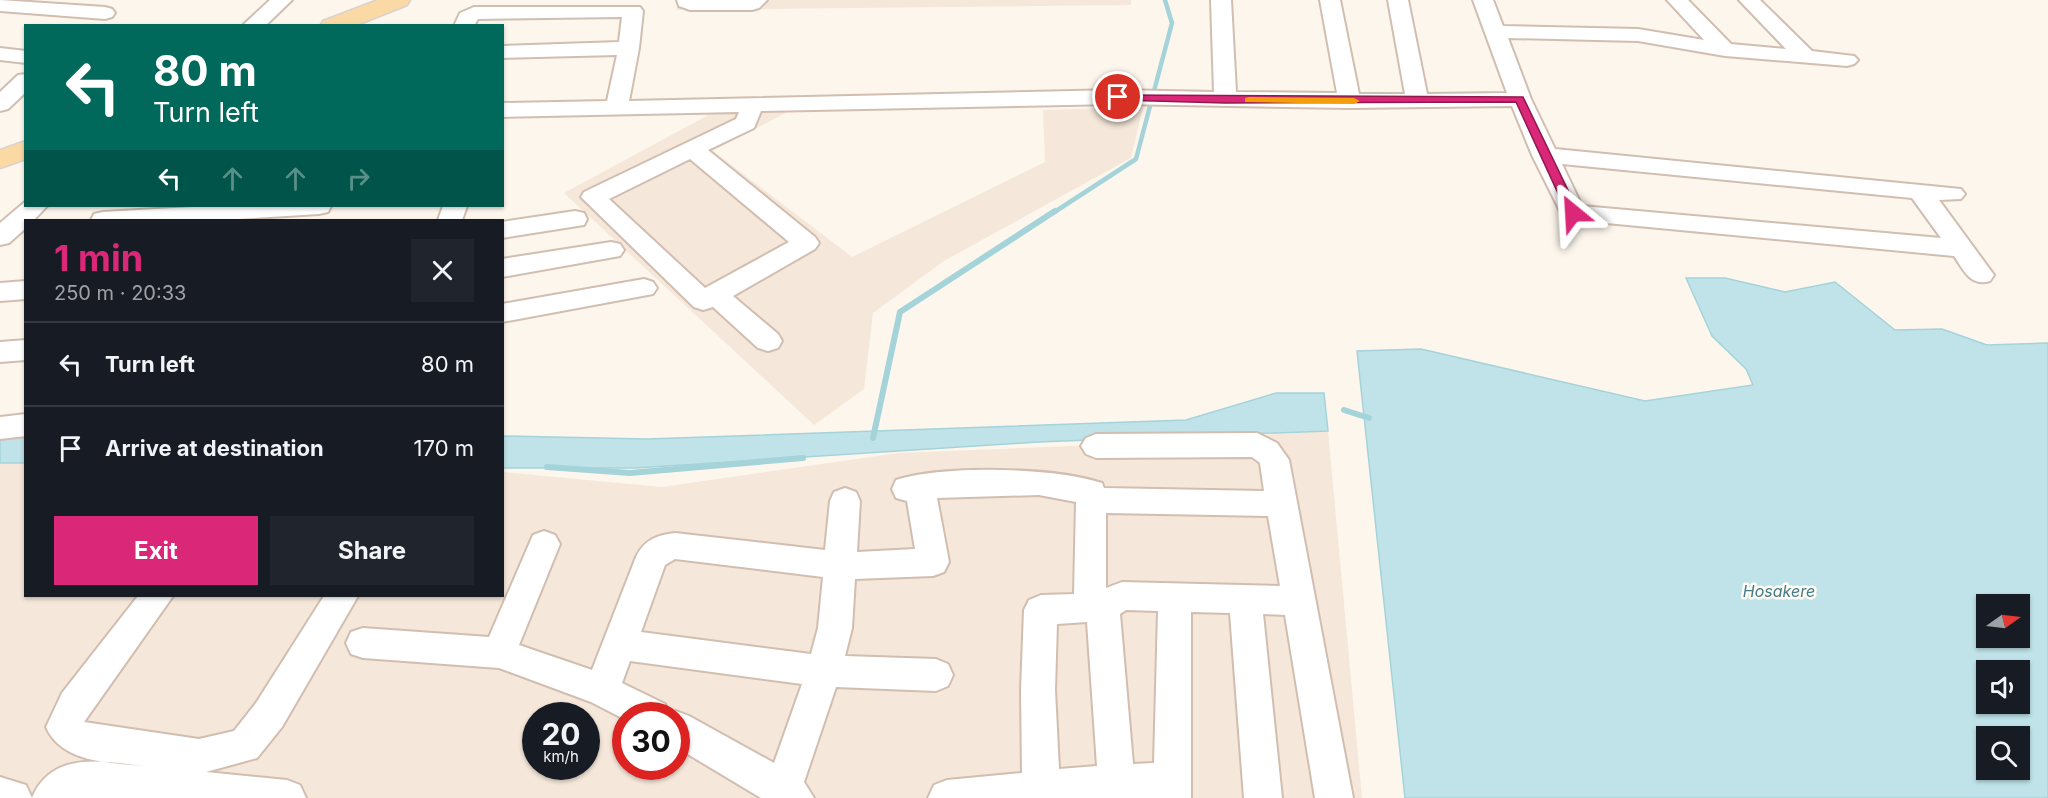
<!DOCTYPE html>
<html lang="en">
<head>
<meta charset="utf-8">
<style>
	body { margin:0; font-family:Inter,sans-serif; background:#20242c; color:#f1f3f6; height:100vh; display:flex; flex-direction:column; font-size:22px; white-space:nowrap }
	* { box-sizing:border-box; margin:0 }
	p { font-size:20px; color:#9ea1a6 }
	.icon { flex:none; width:33px; height:33px; fill:none; stroke:currentColor; stroke-width:2; stroke-linecap:round; stroke-linejoin:round }
	.map { position:relative; flex:1; overflow:hidden }
	.panel { position:absolute; left:24px; top:219px; width:480px; height:378px; display:flex; flex-direction:column; background:#171b24; border-radius:0px; box-shadow:0 2px 4px #0004 }
	.panel>* { flex:none }
	.guide { position:absolute; left:24px; top:24px; width:480px; height:183px; border-radius:0px; box-shadow:0 2px 4px #0004; background:#00695c; color:#fff; overflow:hidden }
	.needle { width:39px; rotate:76deg }
	.tools { position:absolute; left:1976px; top:594px; display:grid; gap:12px }
	.tools a { display:grid; place-items:center; width:54px; height:54px; border-radius:0px; background:#171b24; box-shadow:0 2px 4px #0004; font-size:30px }
	.speed { position:absolute; left:522px; top:702px; display:flex; gap:12px; font-size:30px; font-weight:700; text-align:center }
	.speed>* { display:grid; place-content:center; width:78px; height:78px; border-radius:50%; background:#171b24; box-shadow:0 2px 4px #0004; line-height:1 }
	.speed small { font-size:15px; font-weight:400 }
	.speed .limit { border:9px solid #d22; background:#fff; color:#111 }
	.pin { position:absolute; display:grid; place-items:center; width:51px; height:51px; color:#fff; margin:-26px; border:3px solid #fff; border-radius:50%; box-shadow:0 2px 6px #0007 }
	.me { position:absolute; width:66px; margin:-33px; rotate:333deg; stroke-linejoin:round; filter:drop-shadow(0 0 4px #0008) }
	.turn { display:flex; align-items:center; gap:21px; height:126px; padding:0 30px; font-size:27px }
	.turn .icon { width:78px; height:78px; stroke-width:2.5 }
	.turn b { display:block; font-size:42px; line-height:51px }
	.lanes { display:flex; align-items:center; height:57px; padding:0 30px; background:#0003; justify-content:center; gap:30px; direction:ltr }
	.lanes .off { opacity:.35 }
	.round { display:grid; place-items:center; flex:none; width:63px; height:63px; border-radius:0px; background:#20242c }
	.summary { display:flex; align-items:center; justify-content:space-between; height:102px; padding:0 30px }
	h1 { font-size:36px; font-weight:700; line-height:45px; color:#db2777 }
	.cta { display:flex; gap:12px; margin-top:auto; padding:12px 30px }
	.cta a { flex:1; height:69px; border-radius:0px; background:#db2777; color:#fff; font-size:24px; font-weight:700; line-height:69px; text-align:center }
	.cta a+a { background:#20242c; color:#f1f3f6 }
	ul { padding:0; list-style:none }
	li { display:flex; align-items:center; gap:18px; height:84px; padding:0 30px; border-top:2px solid #363941 }
	li div { flex:1 }
	li b { display:block; font-size:22px }
	li em { font-style:normal }
	.map>svg:first-child { display:block }
	.residential { fill:#f5e8da; fill-rule:evenodd }
	.water { fill:#bfe3e8; stroke:#a5d3da; stroke-width:1.5; fill-rule:evenodd }
	.lines { fill:none; stroke-linecap:round; stroke-linejoin:round }
	.stream-far1 { stroke:#a5d3da; stroke-width:4.5 }
	.stream { stroke:#a5d3da; stroke-width:6 }
	.minor-casing { stroke:#d1beb0; stroke-width:4 }
	.major-casing { stroke:#dad1cd; stroke-width:3 }
	.minor { fill:#fff; fill-rule:evenodd }
	.major { fill:#fbd9a5; fill-rule:evenodd }
	.route { fill:#db2777; stroke:#8e194d; stroke-width:1.5 }
	.slow { fill:#f59e0b }
	.labels { text-anchor:middle; dominant-baseline:central; stroke-width:5; stroke-linejoin:round; paint-order:stroke }
	.water-label { font-size:16px; font-style:italic; fill:#437c86; stroke:#fffaf3 }
</style>
</head>
<body>
<div class="map">
<svg width="2048" height="798" viewBox="0 0 2048 798">
	<rect width="100%" height="100%" fill="#fdf6ec"/>
	<path class="residential" d="M679,0h452v5l-455,5z
		M1143,107l-12,51 -187,103 -71,52 -9,76 -50,36 -250,-232 150,-81 75,-1 -76,40 139,106 193,-95 -2,-52z
		M1328,431l34,367h-1362v-335h25l1,133h476l1,-124 159,15 236,-34 197,-8zM536,716h50v50h-50zM626,716h50v50h-50z"/>
	<path class="water" d="M1686,278h39l60,14 50,-10 60,48 47,-1 45,16 61,-2v455h-643l-48,-447 64,-2 224,52 108,-16 -7,-16 -34,-33zM1986,604h33v34h-33zM1986,670h33v34h-33zM1986,736h33v34h-33z
		M1276,393h48l4,38 -290,11 -402,26h-133l-1,-32 145,3 539,-19z
		M25,432v31h-25v-29z"/>
	<g class="lines">
		<path class="stream-far1" d="M1053,213l83,-54 36,-136 -7,-23"/>
		<path class="stream" d="M1344,410l25,8
			M873,438l27,-126 155,-101
			M547,467l83,6 173,-15"/>
		<g class="minor-casing">
			<path id="minor" d="M0,0l105,7 7,2 3,4 -3,4 -7,2 -105,-8z
				M270,0h22l-27,26h-23z
				M677,0h90l-8,8 -7,2h-62l-11,-4z
				M1211,0h20l5,92 101,1 -17,-93h20l19,94h46l-17,-94h20l19,94 80,-1 -34,-93h20l10,26 135,3 66,11 -37,-40h21l43,44 55,5 -47,-49h21l52,51 42,5 4,4 -4,4 -7,2 -122,-10 -87,-15 -130,-3 23,61 24,50 406,40 4,5 -4,5 -22,1 55,75 -4,6c-20,6 -26,-11 -36,-25l-390,-37 -32,-64 -20,-49 -163,2 -231,-4 -357,7 -7,17 -46,22 107,87 4,6 -4,6 -82,47 45,38 4,7 -4,7 -10,3 -10,-3 -45,-41 -10,3 -9,-3 -113,-110 3,-5 152,-73 3,-7 -237,5v-14l105,-2 10,-46 -115,3v-12l117,-4 3,-25 -144,2 -4,7h-20l6,-13 14,-6h166l3,4 -4,37 -10,53 489,-11 96,2zM690,159l99,83 -84,46 -96,-89zM1562,164l350,34 29,40 -359,-32z
				M0,48l26,3v12l-26,-3z
				M26,74v18l-18,17 -8,2v-19l18,-17z
				M26,201v5h21l-13,14h-8v8l-17,15 -9,2v-22z
				M210,206h121l-3,6 -9,2 -96,6h-132l3,-6 9,-2z
				M443,206h24l-5,14h-24z
				M575,211l9,2 3,6 -3,6 -82,13v-16z
				M611,242l9,2 4,6 -4,6 -118,21v-18z
				M644,279l9,3 4,6 -4,6 -151,28v-18z
				M26,281v18l-26,2v-18z
				M26,340v20l-26,2v-20z
				M26,414v22l-26,3v-22z
				M1257,433l20,10 12,17 64,338h-38l-30,-183 -22,-1 19,184h-38l-14,-185 -39,-1v186h-263l6,-13 13,-5 75,-7 -1,-83 3,-80 5,-10 12,-5 33,-1 2,-92 -37,-7 -102,3 12,64 -5,10 -11,4 -78,3 -3,49 -7,28 91,3 12,5 5,11 -5,11 -12,5 -100,-4 -32,95 10,16h-53l-85,-51v-31h-50v4l-35,-18 -92,-34 -136,-10 -12,-4 -5,-11 5,-11 12,-4 126,9 44,-102 11,-4 11,4 5,9 -41,101 73,25 44,-113c8,-17 21,-22 39,-24l150,17 5,-49 4,-9 11,-4 11,4 4,9 -3,51 58,-3 -8,-48 -11,-3 -4,-9 4,-9c47,-15 158,-13 206,3l2,5 160,3 -4,-28 -8,-6 -156,1 -10,-4 -5,-8 5,-8 10,-4zM1106,513l162,3 12,70 -158,-4 -16,6zM675,559l148,18 -5,51 -7,26 -170,-22 24,-67zM1126,610l32,1 -4,152 -21,1 -13,-150zM1087,622l10,144 -38,3 -4,-79 2,-66zM630,661l172,23 -28,79 -85,-47 -13,-5 -7,3 -4,-10 -43,-21z
				M138,596h35l-89,126 115,17 35,-8 22,-28 68,-107h34l-76,131 -25,31 -51,14 81,8 13,5 6,13h-306v-21l26,8 6,13c21,-51 78,-35 121,-31 -37,-5 -90,-1 -107,-40l16,-34z"/>
		</g>
		<g class="major-casing">
			<path id="major" d="M378,0h32l-3,5 -53,21h-34l3,-5z
				M26,141v18l-26,9v-18z"/>
		</g>
		<use href="#minor" class="minor"/>
		<use href="#major" class="major"/>
	</g>
	<path class="route" d="M1115,95l408,2 56,116 -6,3 -6,-3 -51,-111 -291,1 -107,-3 -5,-3z"/>
	<path class="slow" d="M1249,97l105,1 6,3 -6,3 -109,-2v-4z"/>
	<g class="labels">
		<g class="water-label">
			<text x="1779" y="591">Hosakere</text>
		</g>
	</g>
</svg>
<div class="tools">
<a><svg class="needle" viewBox="-14 -14 28 28"><path d="M0-13l5 13h-10z" fill="#e53935"/><path d="M0 13l5-13h-10z" fill="#9ea1a6"/></svg></a>
<a><svg class="icon" aria-label="sound" viewBox="0 0 24 24"><path d="M4 9h4l5-4v14l-5-4H4zM17 9q2 3 0 6"/></svg></a>
<a><svg class="icon" aria-label="search" viewBox="0 0 24 24"><circle cx="10" cy="10" r="6"/><path d="M15 15l6 6"/></svg></a>
</div>
<div class="speed"><div>20<small>km/h</small></div><div class="limit">30</div></div>
<div class="pin" style="left:1118px;top:97px;background:#d93025"><svg class="icon" aria-label="arrive" viewBox="0 0 24 24"><path d="M6 21V4h12l-3 4 3 4H6"/></svg></div>
<svg class="me" style="left:1573px;top:213px" viewBox="-20 -20 40 40"><path d="M0-17L14 15 0 8-14 15z" fill="#db2777" stroke="#fff" stroke-width="4"/></svg>
<div class="guide">
<div class="turn"><svg class="icon" aria-label="left" viewBox="0 0 24 24"><path d="M17 20v-9H6M10 6l-5 5 5 5"/></svg><div><b>80 m</b>Turn left</div></div>
<div class="lanes"><svg class="icon" aria-label="left" viewBox="0 0 24 24"><path d="M17 20v-9H6M10 6l-5 5 5 5"/></svg><svg class="icon off" aria-label="ahead" viewBox="0 0 24 24"><path d="M12 20V5M6 11l6-6 6 6"/></svg><svg class="icon off" aria-label="ahead" viewBox="0 0 24 24"><path d="M12 20V5M6 11l6-6 6 6"/></svg><svg class="icon off" aria-label="right" viewBox="0 0 24 24"><path d="M7 20v-9h11M14 6l5 5-5 5"/></svg></div>
</div>
<section class="panel">
<div class="summary"><div><h1>1 min</h1><p>250 m · 20:33</p></div><a class="round"><svg class="icon" aria-label="close" viewBox="0 0 24 24"><path d="M6 6l12 12M18 6L6 18"/></svg></a></div>
<ul>
<li><svg class="icon" aria-label="left" viewBox="0 0 24 24"><path d="M17 20v-9H6M10 6l-5 5 5 5"/></svg><div><b>Turn left</b></div><em>80 m</em></li>
<li><svg class="icon" aria-label="arrive" viewBox="0 0 24 24"><path d="M6 21V4h12l-3 4 3 4H6"/></svg><div><b>Arrive at destination</b></div><em>170 m</em></li>
</ul>
<div class="cta"><a>Exit</a><a>Share</a></div>
</section>
</div>
</body>
</html>
